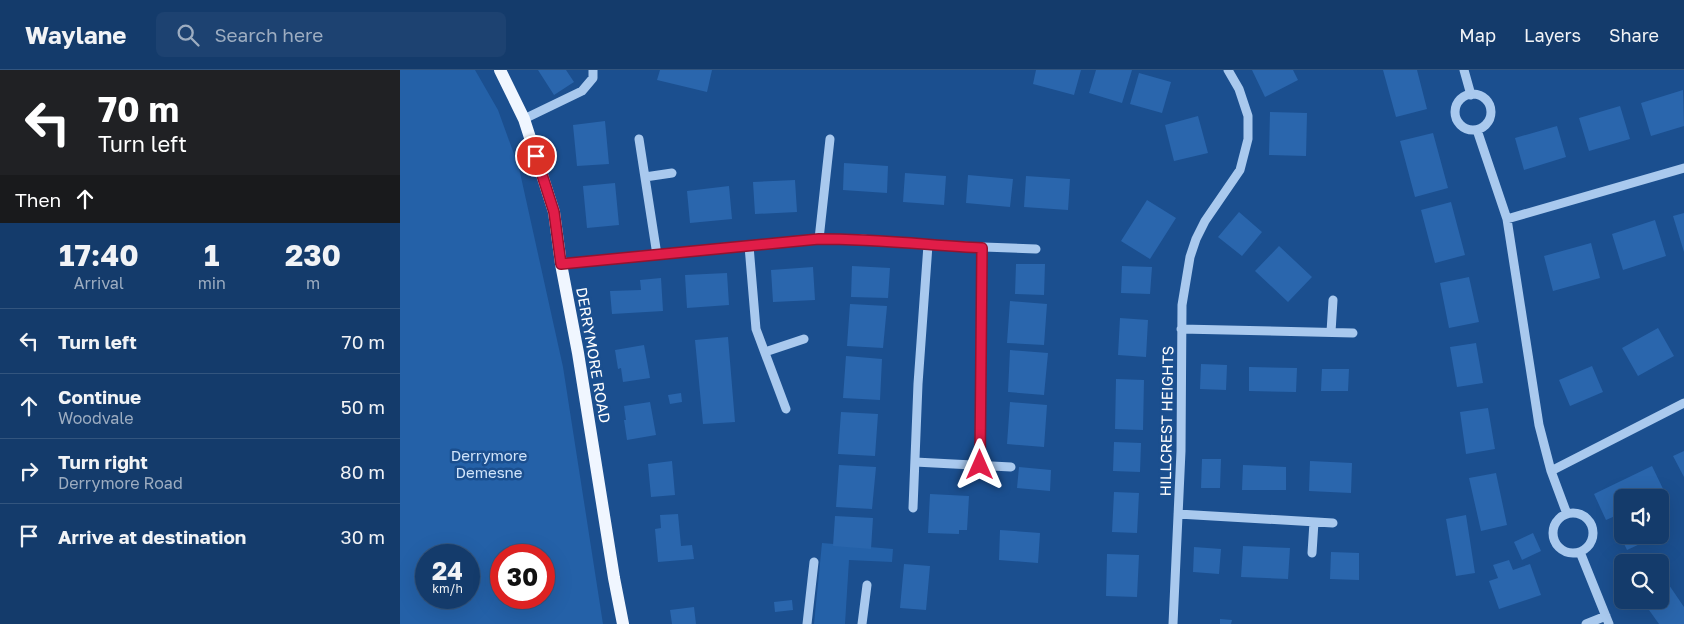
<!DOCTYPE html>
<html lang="en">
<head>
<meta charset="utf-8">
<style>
	body { margin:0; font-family:"Golos Text",sans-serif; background:#1d4271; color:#f1f3f6; height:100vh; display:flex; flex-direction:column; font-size:19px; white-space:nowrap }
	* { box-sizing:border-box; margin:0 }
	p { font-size:16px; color:#9dadc1 }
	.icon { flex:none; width:28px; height:28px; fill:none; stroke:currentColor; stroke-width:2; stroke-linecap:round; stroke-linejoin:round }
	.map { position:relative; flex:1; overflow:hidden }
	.panel { display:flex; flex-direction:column; background:#143b6b; width:400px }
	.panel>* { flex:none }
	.hud { background:#202124; color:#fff; overflow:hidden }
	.buttons { position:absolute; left:1214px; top:419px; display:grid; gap:10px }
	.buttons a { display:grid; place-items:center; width:55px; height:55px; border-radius:8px; background:#143b6b; box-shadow:0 5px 20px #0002,0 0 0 1px #33557e; font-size:25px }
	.speed { position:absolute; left:15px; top:474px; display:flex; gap:10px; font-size:25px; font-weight:700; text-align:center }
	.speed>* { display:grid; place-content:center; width:65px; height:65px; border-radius:50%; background:#143b6b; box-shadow:0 5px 20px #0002,0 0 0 1px #33557e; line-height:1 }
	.speed small { font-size:12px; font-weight:400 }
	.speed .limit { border:8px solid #d22; background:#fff; color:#111 }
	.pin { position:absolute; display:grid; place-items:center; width:42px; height:42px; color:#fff; margin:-21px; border:2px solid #fff; border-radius:50%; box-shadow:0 1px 5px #0007 }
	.me { position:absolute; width:55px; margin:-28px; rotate:0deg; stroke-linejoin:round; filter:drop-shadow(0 0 4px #0008) }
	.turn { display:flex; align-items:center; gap:18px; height:105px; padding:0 15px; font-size:22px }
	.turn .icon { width:65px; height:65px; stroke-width:2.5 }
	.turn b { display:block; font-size:35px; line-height:42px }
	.then { display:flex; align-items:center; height:48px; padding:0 15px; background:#0003; gap:10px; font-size:19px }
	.eta { display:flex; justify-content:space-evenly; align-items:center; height:85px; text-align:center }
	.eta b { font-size:30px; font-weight:700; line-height:35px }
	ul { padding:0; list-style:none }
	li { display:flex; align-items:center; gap:15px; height:65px; padding:0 15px; border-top:1px solid #33557e }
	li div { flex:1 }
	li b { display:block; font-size:19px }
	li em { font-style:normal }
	header { display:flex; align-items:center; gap:30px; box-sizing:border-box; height:70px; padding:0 25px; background:#143b6b; border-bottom:1px solid #33557e }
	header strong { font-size:24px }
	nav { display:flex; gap:28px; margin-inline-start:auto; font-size:18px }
	.search { width:350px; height:45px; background:#1d4271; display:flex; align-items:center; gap:12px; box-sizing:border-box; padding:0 18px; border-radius:8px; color:#9dadc1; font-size:19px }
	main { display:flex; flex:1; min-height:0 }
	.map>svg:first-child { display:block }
	.green { fill:#2461a8; fill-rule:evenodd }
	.building { fill:#2a66ad }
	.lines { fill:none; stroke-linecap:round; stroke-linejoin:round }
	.minor { stroke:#a9c9ee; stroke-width:9 }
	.major { stroke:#f0f6ff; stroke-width:12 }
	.route-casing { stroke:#92132f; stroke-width:12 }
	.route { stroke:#e11d48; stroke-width:9 }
	.labels { text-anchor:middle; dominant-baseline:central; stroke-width:5; stroke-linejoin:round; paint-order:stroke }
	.street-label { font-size:15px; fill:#fff; stroke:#1b4f8f }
	.park-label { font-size:15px; fill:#cfe3fa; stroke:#1b4f8f }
</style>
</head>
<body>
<header>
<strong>Waylane</strong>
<div class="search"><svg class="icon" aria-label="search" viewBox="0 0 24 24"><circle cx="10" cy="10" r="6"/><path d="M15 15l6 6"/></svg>Search here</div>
<nav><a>Map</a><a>Layers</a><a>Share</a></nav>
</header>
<main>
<section class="panel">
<div class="hud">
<div class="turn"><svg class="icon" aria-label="left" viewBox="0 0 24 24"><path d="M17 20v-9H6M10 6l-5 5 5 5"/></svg><div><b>70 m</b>Turn left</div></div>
<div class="then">Then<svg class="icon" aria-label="ahead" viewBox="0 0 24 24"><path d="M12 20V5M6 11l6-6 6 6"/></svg></div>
</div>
<div class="eta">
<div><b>17:40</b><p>Arrival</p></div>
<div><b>1</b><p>min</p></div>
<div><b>230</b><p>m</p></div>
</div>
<ul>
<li><svg class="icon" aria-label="left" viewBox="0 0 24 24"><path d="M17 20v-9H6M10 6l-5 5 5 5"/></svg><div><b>Turn left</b></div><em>70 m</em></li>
<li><svg class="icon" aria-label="ahead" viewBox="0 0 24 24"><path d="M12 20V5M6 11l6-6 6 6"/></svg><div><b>Continue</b><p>Woodvale</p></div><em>50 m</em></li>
<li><svg class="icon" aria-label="right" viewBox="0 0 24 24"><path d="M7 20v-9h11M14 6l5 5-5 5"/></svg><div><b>Turn right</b><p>Derrymore Road</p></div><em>80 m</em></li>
<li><svg class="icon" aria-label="arrive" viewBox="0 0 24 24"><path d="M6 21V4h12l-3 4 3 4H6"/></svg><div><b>Arrive at destination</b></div><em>30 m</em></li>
</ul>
</section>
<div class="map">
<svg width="1284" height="554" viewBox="0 0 1284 554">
	<rect width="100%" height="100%" fill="#1b4f8f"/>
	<path class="green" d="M0,0h75l23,40 21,58 44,199 40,257h-203zM26,485h43v43h-43zM101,485h43v43h-43z
		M422,473l71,6 -1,13 -43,-2 -4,64h-31z"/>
	<path class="building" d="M138,0h28l8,12 -20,13z
		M260,0h52l-5,22 -50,-12z
		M636,0h45l-7,25 -41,-11z
		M696,0h36l-10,33 -33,-10z
		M852,0h41l5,10 -33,17z
		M983,0h34l10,39 -31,8z
		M739,3l32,9 -9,31 -32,-9z
		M1283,20l1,36 -33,10 -10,-33z
		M1220,36l10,33 -41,12 -10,-33z
		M870,42l37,1 -1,43 -37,-1z
		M798,46l10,37 -34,8 -9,-36z
		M205,51l4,43 -32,2 -4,-41z
		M1157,56l9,31 -42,13 -9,-32z
		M1033,63l15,55 -33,9 -15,-56z
		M444,93l44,3 -1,27 -44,-3z
		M505,103l41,3 -2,29 -41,-3z
		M568,105l45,4 -3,28 -44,-4z
		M626,106l44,3 -2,31 -44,-3z
		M395,110l2,32 -42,2 -2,-32z
		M215,113l4,42 -32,3 -4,-42z
		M329,116l3,33 -42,4 -3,-32z
		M747,130l29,18 -26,41 -29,-18z
		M1051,132l14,53 -30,8 -14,-53z
		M839,142l23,20 -20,24 -24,-19z
		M1284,143v39l-11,-36z
		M1255,150l11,36 -43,14 -11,-36z
		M1191,173l9,35 -47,13 -9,-35z
		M879,176l33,31 -24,25 -33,-31z
		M616,194h29l-1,31 -29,-1z
		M452,196l38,2 -2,30 -37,-1z
		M722,196l30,1 -2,27 -29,-1z
		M413,197l2,33 -42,2 -2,-32z
		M327,203l2,32 -42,3 -2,-33z
		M1069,207l10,45 -30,6 -9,-45z
		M261,208l2,33 -51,3 -2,-23 31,-1 -1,-10z
		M610,231l37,3 -3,41 -37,-2z
		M450,234l37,2 -4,42 -36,-2z
		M720,248l28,2 -2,37 -28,-2z
		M1258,258l16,28 -36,20 -16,-28z
		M328,267l7,85 -32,2 -8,-84z
		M1076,273l7,40 -26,4 -7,-40z
		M244,275l6,33 -27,4 -2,-14 -3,1 -3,-19z
		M610,280l38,3 -4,42 -36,-3z
		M446,286l36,3 -2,41 -37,-2z
		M801,294l26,1 -1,25 -26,-1z
		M1192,296l11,26 -33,14 -11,-26z
		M849,297l48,1 -1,24 -47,-1z
		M922,299h27l-1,22h-27z
		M716,309l28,1 -1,50 -28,-1z
		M281,323l1,9 -12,2 -2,-9z
		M250,332l6,33 -29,5 -3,-20h2l-2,-14z
		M610,332l37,3 -3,42 -37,-3z
		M1088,338l7,41 -29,5 -6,-42z
		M441,342l37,2 -3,42 -37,-2z
		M714,372l27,1 -1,29 -27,-1z
		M1284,381v26l-11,-21z
		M802,389h19l-1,29h-19z
		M272,391l3,34 -24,2 -3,-33z
		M910,391l42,2 -1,30 -42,-2z
		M439,395l37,2 -4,42 -36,-2z
		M843,395l43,2v23h-44z
		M1252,396l13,27 -10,5h-33v15l-16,7 -12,-26z
		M619,397l32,3 -1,21 -33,-3z
		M1096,403l11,52 -26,6 -12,-53z
		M714,422l25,1 -2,40 -25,-1z
		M530,424l39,2 -2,34h-8v4l-31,-1z
		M278,444l3,32 11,-1 2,14 -36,3 -3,-33 6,-1 -1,-13z
		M1066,445l9,58 -19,3 -10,-57z
		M435,446l38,2 -2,31 -38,-3z
		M1222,456v9h17l3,8 -15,7 -10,-21z
		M600,460l40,3 -2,30 -39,-3z
		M1133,463l8,18 -19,9 -8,-18z
		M843,476l47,2 -2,31 -47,-2z
		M794,477l27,2 -2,25 -26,-2z
		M931,482l28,1v27l-29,-1z
		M707,484l32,1 -2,42 -31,-1z
		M1109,490l4,10 17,-6 11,31 -42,14 -10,-28 9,-3 -5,-13z
		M504,494l26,2 -4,44 -26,-2z
		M1269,515l15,22v17h-25l-15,-21 3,-3h13v-9z
		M392,530l1,10 -18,2 -1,-10z
		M294,537l2,17h-24l-2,-14z
		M820,549l12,1 -1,4h-11z"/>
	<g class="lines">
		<path class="minor" d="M1064,0l7,25
			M1055 42a18 18 0 1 1 36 0a18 18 0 1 1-36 0Z
			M124,49l58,-28 11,-13v-8
			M1077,60l30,89 32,206 12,46 16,43
			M239,69l18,116
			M245,107l27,-4
			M1107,149l177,-51
			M419,169l11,-100
			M349,176l7,83 30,80
			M161,194l258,-25h43l66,6 108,4
			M781,259l172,4
			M931,262l2,-32
			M365,282l39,-13
			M515,392l96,5
			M580,395l2,-217
			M1151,401l133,-68
			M513,438l5,-124 10,-139
			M1153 463a20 20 0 1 1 40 0a20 20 0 1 1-40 0Z
			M778,444l155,9
			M1180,482l29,72
			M912,483l2,-31
			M407,554l7,-62
			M462,554l5,-39
			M773,554l8,-173 1,-146 8,-48 6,-18 9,-18 35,-51 8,-31v-23l-9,-27 -11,-19
			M1186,554l20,-8"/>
		<path class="major" d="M100,0l24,49 30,93 7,52 17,89 36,225 9,46"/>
	</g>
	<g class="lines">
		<g class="route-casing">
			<path id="route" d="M136,86l18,56 7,52 258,-25c55,0 109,6 163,9l-2,217"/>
		</g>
		<use href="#route" class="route"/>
	</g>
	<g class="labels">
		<g class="street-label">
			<text transform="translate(194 285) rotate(80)">DERRYMORE ROAD</text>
			<text transform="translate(766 351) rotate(-89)">HILLCREST HEIGHTS</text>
		</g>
		<g class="park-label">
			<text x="89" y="385">Derrymore<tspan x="89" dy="17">Demesne</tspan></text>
		</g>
	</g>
</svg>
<div class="buttons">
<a><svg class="icon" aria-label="sound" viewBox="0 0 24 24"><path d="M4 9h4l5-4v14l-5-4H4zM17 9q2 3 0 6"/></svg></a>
<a><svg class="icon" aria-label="search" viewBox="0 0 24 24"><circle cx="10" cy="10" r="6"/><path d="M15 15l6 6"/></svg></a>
</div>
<div class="speed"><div>24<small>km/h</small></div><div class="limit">30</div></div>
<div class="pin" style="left:136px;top:86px;background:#d93025"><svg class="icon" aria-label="arrive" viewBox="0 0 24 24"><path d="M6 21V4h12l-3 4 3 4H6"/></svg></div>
<svg class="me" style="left:580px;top:395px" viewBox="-20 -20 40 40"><path d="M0-17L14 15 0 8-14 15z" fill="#e11d48" stroke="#fff" stroke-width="4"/></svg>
</div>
</main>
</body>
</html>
